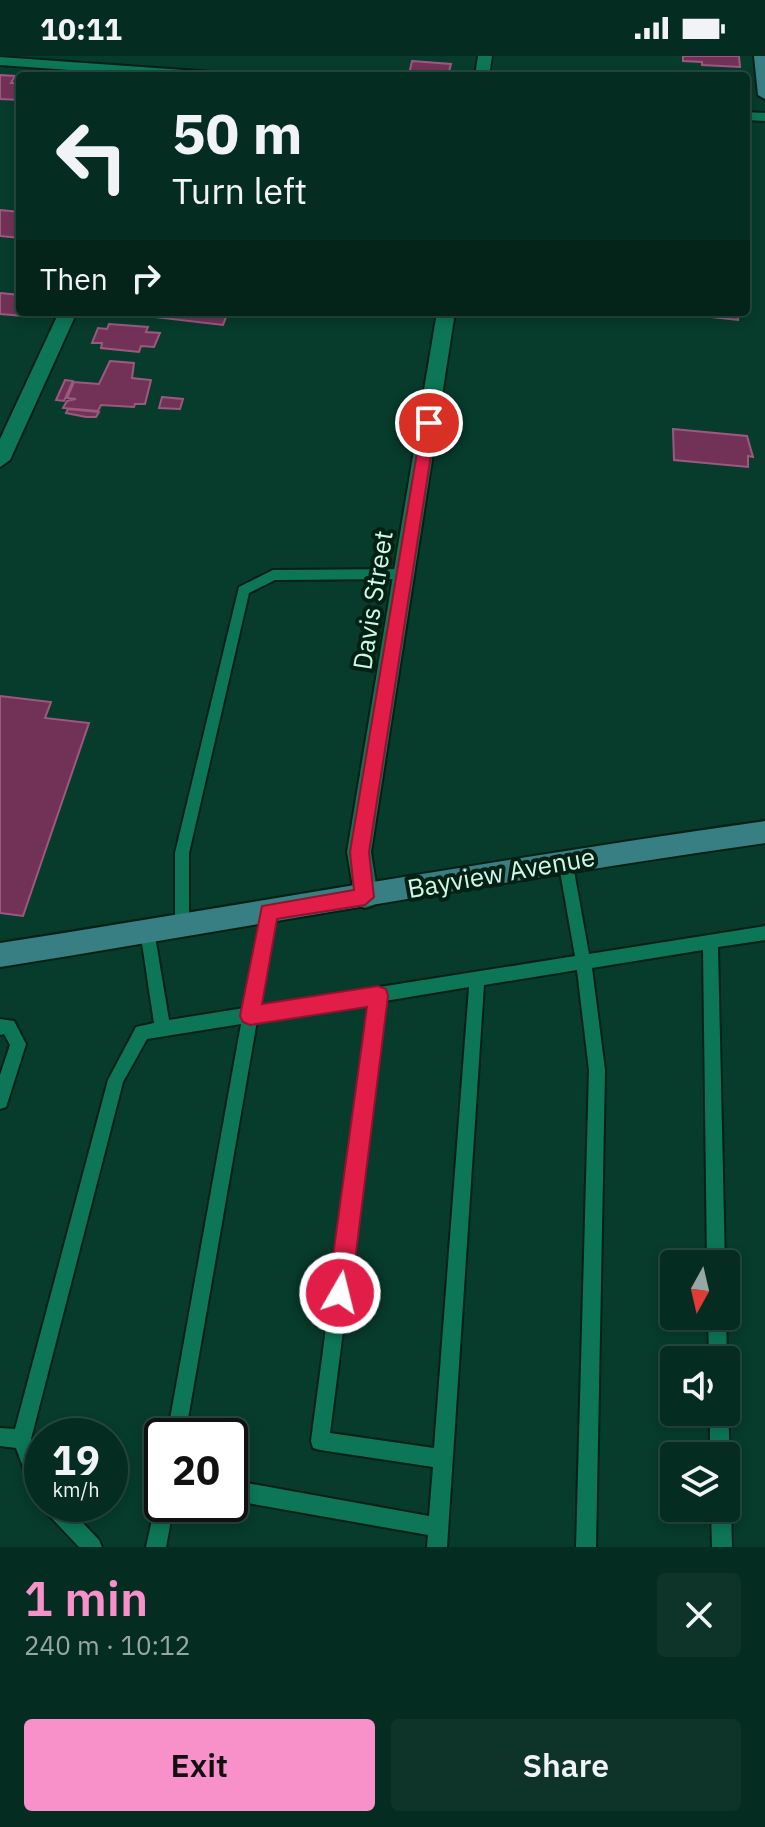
<!DOCTYPE html>
<html lang="en">
<head>
<meta charset="utf-8">
<style>
	body { margin:0; font-family:"IBM Plex Sans",sans-serif; background:#0e3429; color:#f1f3f6; height:100vh; display:flex; flex-direction:column; font-size:30px; white-space:nowrap }
	* { box-sizing:border-box; margin:0 }
	p { font-size:26px; color:#97a7a5 }
	.icon { flex:none; width:44px; height:44px; fill:none; stroke:currentColor; stroke-width:2; stroke-linecap:round; stroke-linejoin:round }
	.map { position:relative; height:1491px; overflow:hidden }
	.sheet { display:flex; flex-direction:column; background:#052c20; flex:1 }
	.sheet>* { flex:none }
	.hud { position:absolute; left:16px; top:16px; width:734px; height:244px; border-radius:8px; box-shadow:0 4px 12px #0003,0 0 0 2px #26483e; background:#052c20; color:#f1f3f6; overflow:hidden }
	.needle { width:52px; rotate:188deg }
	.tools { position:absolute; left:660px; top:1194px; display:grid; gap:16px }
	.tools a { display:grid; place-items:center; width:80px; height:80px; border-radius:8px; background:#052c20; box-shadow:0 4px 12px #0003,0 0 0 2px #26483e; font-size:40px }
	.speed { position:absolute; left:24px; top:1362px; display:flex; gap:16px; font-size:40px; font-weight:700; text-align:center }
	.speed>* { display:grid; place-content:center; width:104px; height:104px; border-radius:50%; background:#052c20; box-shadow:0 4px 12px #0003,0 0 0 2px #26483e; line-height:1 }
	.speed small { font-size:20px; font-weight:400 }
	.speed .limit { border:4px solid #111; border-radius:12px; background:#fff; color:#111 }
	.pin { position:absolute; display:grid; place-items:center; width:68px; height:68px; color:#fff; margin:-34px; border:4px solid #fff; border-radius:50%; box-shadow:0 2px 8px #0007 }
	.me { position:absolute; width:88px; margin:-44px; rotate:8deg; stroke-linejoin:round; filter:drop-shadow(0 0 6px #0008) }
	.turn { display:flex; align-items:center; gap:28px; height:168px; padding:0 24px; font-size:36px }
	.turn .icon { width:104px; height:104px; stroke-width:2.5 }
	.turn b { display:block; font-size:56px; line-height:68px }
	.then { display:flex; align-items:center; height:76px; padding:0 24px; background:#0003; gap:16px; font-size:30px }
	.round { display:grid; place-items:center; flex:none; width:84px; height:84px; border-radius:8px; background:#0e3429 }
	.head { display:flex; align-items:center; justify-content:space-between; height:136px; padding:0 24px }
	h1 { font-size:48px; font-weight:600; line-height:60px; color:#f890ca }
	.cta { display:flex; gap:16px; margin-top:auto; padding:16px 24px }
	.cta a { flex:1; height:92px; border-radius:8px; background:#f890ca; color:#111; font-size:32px; font-weight:600; line-height:92px; text-align:center }
	.cta a+a { background:#0e3429; color:#f1f3f6 }
	.status { display:flex; justify-content:space-between; align-items:center; height:56px; padding:0 40px; background:#052c20; direction:ltr }
	.status svg { height:22px; fill:currentColor }
	.map>svg:first-child { display:block }
	.building { fill:#723258; stroke:#9c597f; stroke-width:2 }
	.lines { fill:none; stroke-linecap:round; stroke-linejoin:round }
	.lane-casing { stroke:#032015; stroke-width:4 }
	.street-casing { stroke:#032015; stroke-width:4 }
	.secondary-casing { stroke:#032015; stroke-width:4 }
	.lane { fill:#0c7657; fill-rule:evenodd }
	.street { fill:#0c7657; fill-rule:evenodd }
	.secondary { fill:#377f82; fill-rule:evenodd }
	.route { fill:#e11d48; stroke:#92132f; stroke-width:2 }
	.labels { text-anchor:middle; dominant-baseline:central; stroke-width:8; stroke-linejoin:round; paint-order:stroke }
	.street-label { font-size:26px; fill:#cff9e6; stroke:#032015 }
</style>
</head>
<body>
<div class="status"><b>10:11</b><svg viewBox="0 0 49 12"><path d="M0 12V9h3v3zM5 12V6h3v6zM10 12V3h3v9zM15 12V0h3v12zM26 1h20v11H26zM47 4h2v5h-2z"/></svg></div>
<div class="map">
<svg width="765" height="1491" viewBox="0 0 765 1491">
	<rect width="100%" height="100%" fill="#073b2b"/>
	<path class="building" d="M683,0h56l1,11 -38,-2v-3l-19,-1z
		M412,5l39,3 -3,12 -39,-2z
		M0,19l15,1 -4,7h9v17l-20,-1z
		M0,154l20,2v26l-20,-2z
		M0,237l20,2v17h16l-2,5 -34,-3z
		M746,243l1,14 -9,-1v8l-65,-7 73,-1z
		M156,256h72l-5,13 -69,-8z
		M109,268l39,3 -2,5 14,1 -6,14 -13,-1 -2,6 -38,-4 1,-5h-10l6,-15 9,1z
		M110,305l24,2 -2,15 19,2 -6,24h-10l-1,3 -33,-2 -3,6 -35,-3 4,-7 9,-2 -9,-1 7,-16 25,2z
		M65,324l8,1 -9,20 -8,-1z
		M162,341l21,2 -3,10 -21,-1z
		M68,353l31,3 -3,5h-10l-20,-4z
		M673,373l74,7 6,21 -5,-1v11l-74,-7z
		M0,640l51,6 -6,16 44,5 -66,193 -23,-3z"/>
	<g class="lines">
		<g class="lane-casing">
			<path id="lane" d="M404,513l6,5 -6,5 -129,1 -26,13 -60,260v72l-2,5 -5,2 -5,-2 -2,-5v-72l64,-266 34,-17z
				M565,798l5,2 2,4 17,94 176,-28v14l-47,7 7,317h-18l-4,-314 -111,18 13,102 -9,477h-20l13,-477 -12,-100 -93,15 -37,562h-20l1,-12 -198,-35v-20l199,36 4,-49 -113,-17 -7,-2 -2,-7 58,-438 -112,18 -72,415h-18l74,-412 -94,15 -24,43 -92,357 11,28v35l-7,-3 -19,-51 -16,-2v-18l15,1 93,-349 28,-53 18,-4 -14,-93 2,-5 5,-2 5,2 2,5 15,90 75,-12 18,-96 2,-5 5,-2 5,2 2,5 -16,94 315,-50 -17,-96 2,-4zM469,931l-35,461 -104,-15 55,-432z
				M0,963l14,2 12,23 -18,57 -2,6 -6,2v-34l10,-30 -6,-11 -4,1z
				M708,1260h18l1,44 -1,3v-3h-17z
				M726,1350l2,6 2,44 -4,7v-7h-16v-44h16z
				M162,1439v9h12l-8,43h-20l11,-50z
				M726,1444l5,8 1,39h-20l-1,-39h15z
				M42,1448h23l34,36 3,7h-23l-34,-36z"/>
		</g>
		<g class="street-casing">
			<path id="street" d="M478,0h14l-3,20h-14z
				M0,1l212,15 7,4h-68l-151,-11z
				M746,56l19,1v8l-19,-1z
				M59,256h18l-67,148 -10,7v-28z
				M437,256h18l-84,540 7,45 -4,8 -9,3 -9,-3 -9,-53z"/>
		</g>
		<g class="secondary-casing">
			<path id="secondary" d="M754,0h11v43l-7,-4z
				M765,765v22c-256,36 -510,83 -765,124v-24c255,-40 509,-86 765,-122z"/>
		</g>
		<use href="#lane" class="lane"/>
		<use href="#street" class="street"/>
		<use href="#secondary" class="secondary"/>
	</g>
	<path class="route" d="M429,362l7,5 -67,429 5,45 -9,8 -88,14 -15,85 116,-18 8,3 2,7 -37,297 -3,8 -8,3 -9,-3 -3,-8 39,-286 -117,18 -7,-3 -3,-6 22,-110 92,-16 -4,-38 72,-429z"/>
	<g class="labels">
		<g class="street-label">
			<text transform="translate(372 544) rotate(-81)">Davis Street</text>
			<text transform="translate(501 816) rotate(-10)">Bayview Avenue</text>
		</g>
	</g>
</svg>
<div class="tools">
<a><svg class="needle" viewBox="-14 -14 28 28"><path d="M0-13l5 13h-10z" fill="#e53935"/><path d="M0 13l5-13h-10z" fill="#97a7a5"/></svg></a>
<a><svg class="icon" aria-label="sound" viewBox="0 0 24 24"><path d="M4 9h4l5-4v14l-5-4H4zM17 9q2 3 0 6"/></svg></a>
<a><svg class="icon" aria-label="layers" viewBox="0 0 24 24"><path d="M12 4l9 5-9 5-9-5zM3 14l9 5 9-5"/></svg></a>
</div>
<div class="speed"><div>19<small>km/h</small></div><div class="limit">20</div></div>
<div class="pin" style="left:429px;top:367px;background:#d93025"><svg class="icon" aria-label="arrive" viewBox="0 0 24 24"><path d="M6 21V4h12l-3 4 3 4H6"/></svg></div>
<svg class="me" style="left:340px;top:1237px" viewBox="-20 -20 40 40"><circle r="17" fill="#e11d48" stroke="#fff" stroke-width="3"/><path d="M0-11L8 9 0 5-8 9z" fill="#fff"/></svg>
<div class="hud">
<div class="turn"><svg class="icon" aria-label="left" viewBox="0 0 24 24"><path d="M17 20v-9H6M10 6l-5 5 5 5"/></svg><div><b>50 m</b>Turn left</div></div>
<div class="then">Then<svg class="icon" aria-label="right" viewBox="0 0 24 24"><path d="M7 20v-9h11M14 6l5 5-5 5"/></svg></div>
</div>
</div>
<section class="sheet">
<div class="head"><div><h1>1 min</h1><p>240 m · 10:12</p></div><a class="round"><svg class="icon" aria-label="close" viewBox="0 0 24 24"><path d="M6 6l12 12M18 6L6 18"/></svg></a></div>
<div class="cta"><a>Exit</a><a>Share</a></div>
</section>
</body>
</html>
